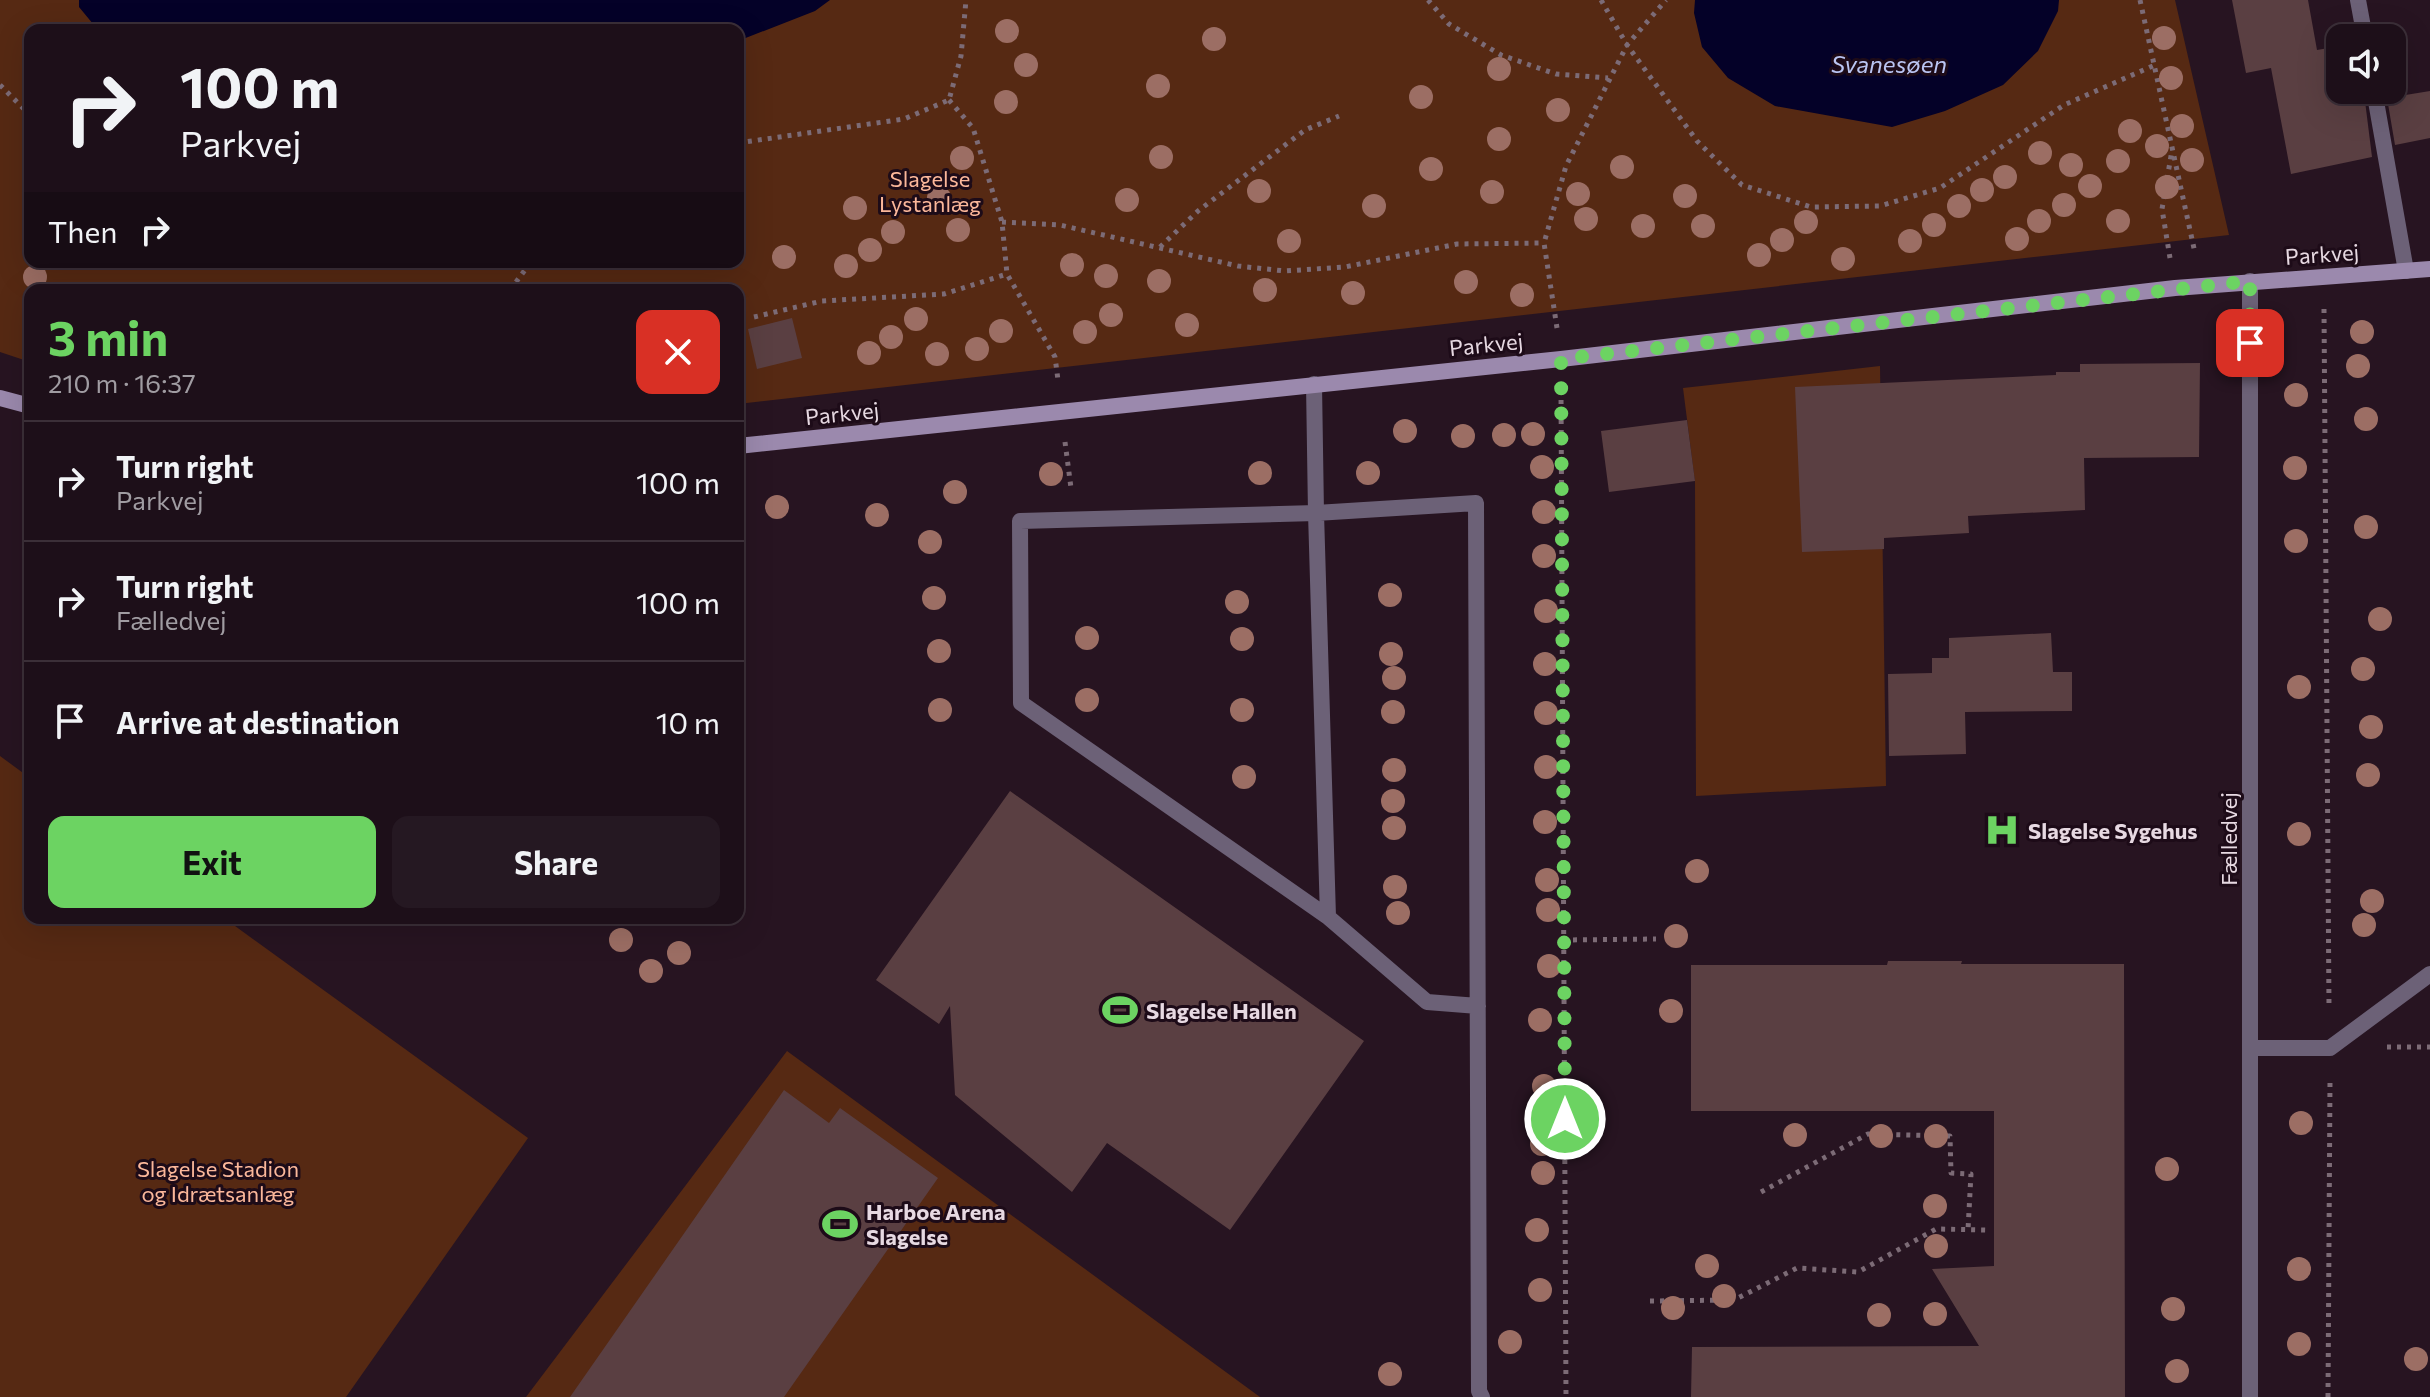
<!DOCTYPE html>
<html lang="en">
<head>
<meta charset="utf-8">
<style>
	body { margin:0; font-family:Commissioner,sans-serif; background:#251822; color:#f1f3f6; height:100vh; display:flex; flex-direction:column; font-size:30px; white-space:nowrap }
	* { box-sizing:border-box; margin:0 }
	p { font-size:26px; color:#a09ca2 }
	.icon { flex:none; width:44px; height:44px; fill:none; stroke:currentColor; stroke-width:2; stroke-linecap:round; stroke-linejoin:round }
	.map { position:relative; flex:1; overflow:hidden }
	.side { position:absolute; left:24px; top:284px; width:720px; height:640px; display:flex; flex-direction:column; background:#1d0f19; border-radius:16px; box-shadow:0 8px 32px #0002,0 0 0 2px #3b2f38 }
	.side>* { flex:none }
	.top-card { position:absolute; left:24px; top:24px; width:720px; height:244px; border-radius:16px; box-shadow:0 8px 32px #0002,0 0 0 2px #3b2f38; background:#1d0f19; color:#f1f3f6; overflow:hidden }
	.tools { position:absolute; left:2326px; top:24px; display:grid; gap:16px }
	.tools a { display:grid; place-items:center; width:80px; height:80px; border-radius:16px; background:#1d0f19; box-shadow:0 8px 32px #0002,0 0 0 2px #3b2f38; font-size:40px }
	.pin { position:absolute; display:grid; place-items:center; width:68px; height:68px; color:#fff; margin:-34px; border-radius:16px; box-shadow:0 4px 12px #0006 }
	.me { position:absolute; width:88px; margin:-44px; rotate:0deg; stroke-linejoin:round; filter:drop-shadow(0 0 6px #0008) }
	.turn { display:flex; align-items:center; gap:28px; height:168px; padding:0 24px; font-size:36px }
	.turn .icon { width:104px; height:104px; stroke-width:2.5 }
	.turn b { display:block; font-size:56px; line-height:68px }
	.then { display:flex; align-items:center; height:76px; padding:0 24px; background:#0003; gap:16px; font-size:30px }
	.round { display:grid; place-items:center; flex:none; width:84px; height:84px; border-radius:16px; background:#251822 }
	.summary { display:flex; align-items:center; justify-content:space-between; height:136px; padding:0 24px }
	h1 { font-size:48px; font-weight:700; line-height:60px; color:#6cd362 }
	.action { display:flex; gap:16px; margin-top:auto; padding:16px 24px }
	.action a { flex:1; height:92px; border-radius:16px; background:#6cd362; color:#111; font-size:32px; font-weight:700; line-height:92px; text-align:center }
	.action a+a { background:#251822; color:#f1f3f6 }
	ul { padding:0; list-style:none }
	li { display:flex; align-items:center; gap:24px; height:120px; padding:0 24px; border-top:2px solid #3b2f38 }
	li div { flex:1 }
	li b { display:block; font-size:30px }
	li em { font-style:normal }
	.map>svg:first-child { display:block }
	.green { fill:#562913; fill-rule:evenodd }
	.water { fill:#040128 }
	.building { fill:#5a3f42 }
	.lines { fill:none; stroke-linecap:round; stroke-linejoin:round }
	.path { stroke:#7c6b76; stroke-width:5; stroke-dasharray:4 6; stroke-linecap:butt }
	.lane { stroke:#6c6177; stroke-width:16 }
	.street { stroke:#6c6177; stroke-width:16 }
	.secondary { stroke:#9b89ad; stroke-width:16 }
	.tree { fill:#9c6e64 }
	.route { stroke:#6cd362; stroke-width:14; stroke-dasharray:0 25.2 }
	.labels { text-anchor:middle; dominant-baseline:central; stroke-width:6; stroke-linejoin:round; paint-order:stroke }
	.park-label { font-size:22px; fill:#fbb79a; stroke:#1d0b18 }
	.street-label { font-size:22px; fill:#e7d9e2; stroke:#1d0b18 }
	.poi-label { font-size:22px; font-weight:bold; fill:#e7d9e2; stroke:#1d0b18; text-anchor:start }
	.water-label { font-size:24px; font-style:italic; fill:#bac5f3; stroke:#1d0b18 }
</style>
</head>
<body>
<div class="map">
<svg width="2430" height="1397" viewBox="0 0 2430 1397">
	<rect width="100%" height="100%" fill="#271421"/>
	<path class="green" d="M0,0h2175l54,235 -1491,169v-114h-708v72l-30,-10zM30,30h708v232h-708z
		M1880,366l6,420 -190,10 -1,-314 -12,-94z
		M0,756l30,22v140h194l304,220 -182,259h-346z
		M787,1051l473,346h-734z"/>
	<path class="water" d="M79,0h751l-15,11 -77,30v-11h-640l-19,-23z
		M1695,0h364l-1,11 -20,40 -35,34 -58,26 -53,16 -117,-21 -47,-28 -26,-31 -8,-34z"/>
	<path class="building" d="M2232,0h76l9,50 23,-4v44h19l3,12 3,-1 7,56 -81,17 -20,-106 -25,5z
		M2430,91v47l-35,7 -8,-47z
		M792,318l10,40 -45,11 -9,-40z
		M2200,363l-1,94 -115,1 1,52 -117,6 1,17 -85,5v11l-82,3 -7,-165 261,-12v-3h24v-8z
		M1687,420l8,61 -86,11 -8,-61z
		M2051,633l2,39h19v39l-107,1 1,42 -77,2 -1,-82 44,-1v-15h17v-20z
		M1010,791l354,250 -134,189 -123,-87 -35,49 -117,-97 -5,-89 -11,18 -63,-44z
		M1888,961h74l-1,3h163l1,433h-434l1,-50 287,-1 -47,-77 62,-3v-155h-303v-146h196z
		M784,1090l45,33 11,-15 98,70 -154,219h-214z"/>
	<g class="lines">
		<path class="path" d="M1428,0l21,24 52,31 55,19 52,4
			M1601,0l26,45 70,96 45,44 69,22 69,-1 60,-18 124,-83 91,-40
			M2140,0l55,253
			M0,85l30,30
			M949,100l24,28 29,94 5,52 48,83 3,23
			M738,143l166,-24 45,-19 12,-44 5,-56
			M1002,222l58,3 178,41 47,5 60,-4 112,-23 87,-1
			M1160,247l38,-36 107,-81 34,-14
			M2170,258l-8,-49 10,-59
			M510,290l21,-28
			M2324,309l5,698
			M754,317l68,-16 122,-7 63,-20
			M1557,328l-13,-85 22,-77 61,-121 39,-45
			M1561,390l5,1007
			M1065,442l6,46
			M1563,940l93,-1
			M2387,1047h43
			M1761,1192l107,-58 82,2 1,37 20,1 -3,56
			M1650,1301l84,-1 63,-32 61,4 78,-43 51,1
			M2328,1397l2,-316"/>
		<path class="lane" d="M2358,0l7,38
			M2374,90l32,181
			M1314,384l2,129 -296,8 1,182 307,214
			M1478,1006l-51,-4 -99,-85 -12,-404 160,-10 3,888 3,6
			M2252,1048h78l100,-74"/>
		<path class="street" d="M2250,281v1116"/>
		<path class="secondary" d="M0,398l30,8
			M738,446l823,-87 614,-71 255,-19"/>
	</g>
	<g class="tree">
		<circle cx="1007" cy="31" r="12"/>
		<circle cx="2164" cy="38" r="12"/>
		<circle cx="1214" cy="39" r="12"/>
		<circle cx="1026" cy="65" r="12"/>
		<circle cx="1499" cy="69" r="12"/>
		<circle cx="2171" cy="78" r="12"/>
		<circle cx="1158" cy="86" r="12"/>
		<circle cx="1421" cy="97" r="12"/>
		<circle cx="1006" cy="102" r="12"/>
		<circle cx="1558" cy="110" r="12"/>
		<circle cx="2182" cy="126" r="12"/>
		<circle cx="2130" cy="131" r="12"/>
		<circle cx="1499" cy="139" r="12"/>
		<circle cx="2157" cy="146" r="12"/>
		<circle cx="2040" cy="153" r="12"/>
		<circle cx="1161" cy="157" r="12"/>
		<circle cx="962" cy="158" r="12"/>
		<circle cx="2192" cy="160" r="12"/>
		<circle cx="2118" cy="161" r="12"/>
		<circle cx="2071" cy="165" r="12"/>
		<circle cx="1622" cy="167" r="12"/>
		<circle cx="1431" cy="169" r="12"/>
		<circle cx="2005" cy="177" r="12"/>
		<circle cx="2090" cy="186" r="12"/>
		<circle cx="2167" cy="187" r="12"/>
		<circle cx="1982" cy="190" r="12"/>
		<circle cx="1259" cy="191" r="12"/>
		<circle cx="1492" cy="192" r="12"/>
		<circle cx="1578" cy="194" r="12"/>
		<circle cx="1685" cy="196" r="12"/>
		<circle cx="939" cy="198" r="12"/>
		<circle cx="1127" cy="200" r="12"/>
		<circle cx="2064" cy="205" r="12"/>
		<circle cx="1374" cy="206" r="12"/>
		<circle cx="1959" cy="206" r="12"/>
		<circle cx="855" cy="208" r="12"/>
		<circle cx="1586" cy="219" r="12"/>
		<circle cx="2039" cy="221" r="12"/>
		<circle cx="2118" cy="221" r="12"/>
		<circle cx="1806" cy="222" r="12"/>
		<circle cx="1934" cy="225" r="12"/>
		<circle cx="1643" cy="226" r="12"/>
		<circle cx="1703" cy="226" r="12"/>
		<circle cx="958" cy="230" r="12"/>
		<circle cx="893" cy="232" r="12"/>
		<circle cx="2017" cy="239" r="12"/>
		<circle cx="1782" cy="240" r="12"/>
		<circle cx="1289" cy="241" r="12"/>
		<circle cx="1910" cy="241" r="12"/>
		<circle cx="870" cy="250" r="12"/>
		<circle cx="1759" cy="255" r="12"/>
		<circle cx="784" cy="257" r="12"/>
		<circle cx="1843" cy="259" r="12"/>
		<circle cx="1072" cy="265" r="12"/>
		<circle cx="846" cy="266" r="12"/>
		<circle cx="1106" cy="276" r="12"/>
		<circle cx="35" cy="277" r="12"/>
		<circle cx="1159" cy="281" r="12"/>
		<circle cx="1466" cy="282" r="12"/>
		<circle cx="1265" cy="290" r="12"/>
		<circle cx="1353" cy="293" r="12"/>
		<circle cx="1522" cy="295" r="12"/>
		<circle cx="1111" cy="315" r="12"/>
		<circle cx="916" cy="319" r="12"/>
		<circle cx="1187" cy="325" r="12"/>
		<circle cx="1001" cy="331" r="12"/>
		<circle cx="1085" cy="332" r="12"/>
		<circle cx="2362" cy="332" r="12"/>
		<circle cx="891" cy="337" r="12"/>
		<circle cx="977" cy="349" r="12"/>
		<circle cx="869" cy="353" r="12"/>
		<circle cx="937" cy="354" r="12"/>
		<circle cx="2358" cy="366" r="12"/>
		<circle cx="2296" cy="395" r="12"/>
		<circle cx="2366" cy="419" r="12"/>
		<circle cx="1405" cy="431" r="12"/>
		<circle cx="1533" cy="434" r="12"/>
		<circle cx="1504" cy="435" r="12"/>
		<circle cx="1463" cy="436" r="12"/>
		<circle cx="1542" cy="467" r="12"/>
		<circle cx="2295" cy="468" r="12"/>
		<circle cx="1260" cy="473" r="12"/>
		<circle cx="1368" cy="473" r="12"/>
		<circle cx="1051" cy="474" r="12"/>
		<circle cx="955" cy="492" r="12"/>
		<circle cx="777" cy="507" r="12"/>
		<circle cx="1544" cy="512" r="12"/>
		<circle cx="877" cy="515" r="12"/>
		<circle cx="2366" cy="527" r="12"/>
		<circle cx="2296" cy="541" r="12"/>
		<circle cx="930" cy="542" r="12"/>
		<circle cx="1544" cy="556" r="12"/>
		<circle cx="1390" cy="595" r="12"/>
		<circle cx="934" cy="598" r="12"/>
		<circle cx="1237" cy="602" r="12"/>
		<circle cx="1546" cy="611" r="12"/>
		<circle cx="2380" cy="619" r="12"/>
		<circle cx="1087" cy="638" r="12"/>
		<circle cx="1242" cy="639" r="12"/>
		<circle cx="939" cy="651" r="12"/>
		<circle cx="1391" cy="654" r="12"/>
		<circle cx="1545" cy="664" r="12"/>
		<circle cx="2363" cy="669" r="12"/>
		<circle cx="1394" cy="678" r="12"/>
		<circle cx="2299" cy="687" r="12"/>
		<circle cx="1087" cy="700" r="12"/>
		<circle cx="940" cy="710" r="12"/>
		<circle cx="1242" cy="710" r="12"/>
		<circle cx="1393" cy="712" r="12"/>
		<circle cx="1546" cy="713" r="12"/>
		<circle cx="2371" cy="727" r="12"/>
		<circle cx="1546" cy="767" r="12"/>
		<circle cx="1394" cy="770" r="12"/>
		<circle cx="2368" cy="775" r="12"/>
		<circle cx="1244" cy="777" r="12"/>
		<circle cx="1393" cy="801" r="12"/>
		<circle cx="1545" cy="822" r="12"/>
		<circle cx="1394" cy="828" r="12"/>
		<circle cx="2299" cy="834" r="12"/>
		<circle cx="1697" cy="871" r="12"/>
		<circle cx="1547" cy="880" r="12"/>
		<circle cx="1395" cy="887" r="12"/>
		<circle cx="2372" cy="901" r="12"/>
		<circle cx="1548" cy="910" r="12"/>
		<circle cx="1398" cy="913" r="12"/>
		<circle cx="2364" cy="925" r="12"/>
		<circle cx="1676" cy="936" r="12"/>
		<circle cx="621" cy="940" r="12"/>
		<circle cx="679" cy="953" r="12"/>
		<circle cx="1549" cy="966" r="12"/>
		<circle cx="651" cy="971" r="12"/>
		<circle cx="1671" cy="1011" r="12"/>
		<circle cx="1540" cy="1020" r="12"/>
		<circle cx="1544" cy="1086" r="12"/>
		<circle cx="2301" cy="1123" r="12"/>
		<circle cx="1795" cy="1135" r="12"/>
		<circle cx="1881" cy="1136" r="12"/>
		<circle cx="1936" cy="1136" r="12"/>
		<circle cx="1542" cy="1144" r="12"/>
		<circle cx="2167" cy="1169" r="12"/>
		<circle cx="1543" cy="1173" r="12"/>
		<circle cx="1935" cy="1206" r="12"/>
		<circle cx="1537" cy="1230" r="12"/>
		<circle cx="1936" cy="1246" r="12"/>
		<circle cx="1707" cy="1266" r="12"/>
		<circle cx="2299" cy="1269" r="12"/>
		<circle cx="1540" cy="1290" r="12"/>
		<circle cx="1724" cy="1296" r="12"/>
		<circle cx="1673" cy="1308" r="12"/>
		<circle cx="2173" cy="1309" r="12"/>
		<circle cx="1935" cy="1314" r="12"/>
		<circle cx="1879" cy="1315" r="12"/>
		<circle cx="1510" cy="1342" r="12"/>
		<circle cx="2299" cy="1344" r="12"/>
		<circle cx="2416" cy="1359" r="12"/>
		<circle cx="2177" cy="1371" r="12"/>
		<circle cx="1390" cy="1374" r="12"/>
	</g>
	<g class="lines">
		<path class="route" d="M1565,1119l-4,-760 689,-78v62"/>
	</g>
	<defs>
		<g id="hospital-bare" transform="scale(2.76)"><path d="M-5-5h3v3.5h4V-5h3V5h-3V1.5h-4V5h-3Z" fill="#6cd362" stroke="#1d0b18" stroke-width="2.5" paint-order="stroke"/></g>
		<g id="stadium-bare" transform="scale(2.76)"><path d="M0-5a6.5 5 0 1 0 0 10a6.5 5 0 1 0 0-10ZM-3.5-1.8h7v3.6h-7Z" fill="#6cd362" stroke="#1d0b18" stroke-width="2.5" paint-order="stroke"/></g>
	</defs>
	<g fill-rule="evenodd">
		<use href="#hospital-bare" x="2002" y="830"/>
		<use href="#stadium-bare" x="1120" y="1010"/>
		<use href="#stadium-bare" x="840" y="1224"/>
	</g>
	<g class="labels">
		<g class="park-label">
			<text x="930" y="178">Slagelse<tspan x="930" dy="25">Lystanlæg</tspan></text>
			<text x="218" y="1168">Slagelse Stadion<tspan x="218" dy="25">og Idrætsanlæg</tspan></text>
		</g>
		<g class="street-label">
			<text transform="translate(2322 254) rotate(-4)">Parkvej</text>
			<text transform="translate(1486 344) rotate(-6)">Parkvej</text>
			<text transform="translate(842 413) rotate(-6)">Parkvej</text>
			<text transform="translate(2228 839) rotate(-90)">Fælledvej</text>
		</g>
		<g class="poi-label">
			<text x="2028" y="830">Slagelse Sygehus</text>
			<text x="1146" y="1010">Slagelse Hallen</text>
			<text x="866" y="1211">Harboe Arena<tspan x="866" dy="25">Slagelse</tspan></text>
		</g>
		<g class="water-label">
			<text x="1889" y="63">Svanesøen</text>
		</g>
	</g>
</svg>
<div class="tools">
<a><svg class="icon" aria-label="sound" viewBox="0 0 24 24"><path d="M4 9h4l5-4v14l-5-4H4zM17 9q2 3 0 6"/></svg></a>
</div>
<div class="pin" style="left:2250px;top:343px;background:#d93025"><svg class="icon" aria-label="arrive" viewBox="0 0 24 24"><path d="M6 21V4h12l-3 4 3 4H6"/></svg></div>
<svg class="me" style="left:1565px;top:1119px" viewBox="-20 -20 40 40"><circle r="17" fill="#6cd362" stroke="#fff" stroke-width="3"/><path d="M0-11L8 9 0 5-8 9z" fill="#fff"/></svg>
<div class="top-card">
<div class="turn"><svg class="icon" aria-label="right" viewBox="0 0 24 24"><path d="M7 20v-9h11M14 6l5 5-5 5"/></svg><div><b>100 m</b>Parkvej</div></div>
<div class="then">Then<svg class="icon" aria-label="right" viewBox="0 0 24 24"><path d="M7 20v-9h11M14 6l5 5-5 5"/></svg></div>
</div>
<section class="side">
<div class="summary"><div><h1>3 min</h1><p>210 m · 16:37</p></div><a class="round" style="background:#d93025;color:#fff"><svg class="icon" aria-label="close" viewBox="0 0 24 24"><path d="M6 6l12 12M18 6L6 18"/></svg></a></div>
<ul>
<li><svg class="icon" aria-label="right" viewBox="0 0 24 24"><path d="M7 20v-9h11M14 6l5 5-5 5"/></svg><div><b>Turn right</b><p>Parkvej</p></div><em>100 m</em></li>
<li><svg class="icon" aria-label="right" viewBox="0 0 24 24"><path d="M7 20v-9h11M14 6l5 5-5 5"/></svg><div><b>Turn right</b><p>Fælledvej</p></div><em>100 m</em></li>
<li><svg class="icon" aria-label="arrive" viewBox="0 0 24 24"><path d="M6 21V4h12l-3 4 3 4H6"/></svg><div><b>Arrive at destination</b></div><em>10 m</em></li>
</ul>
<div class="action"><a>Exit</a><a>Share</a></div>
</section>
</div>
</body>
</html>
